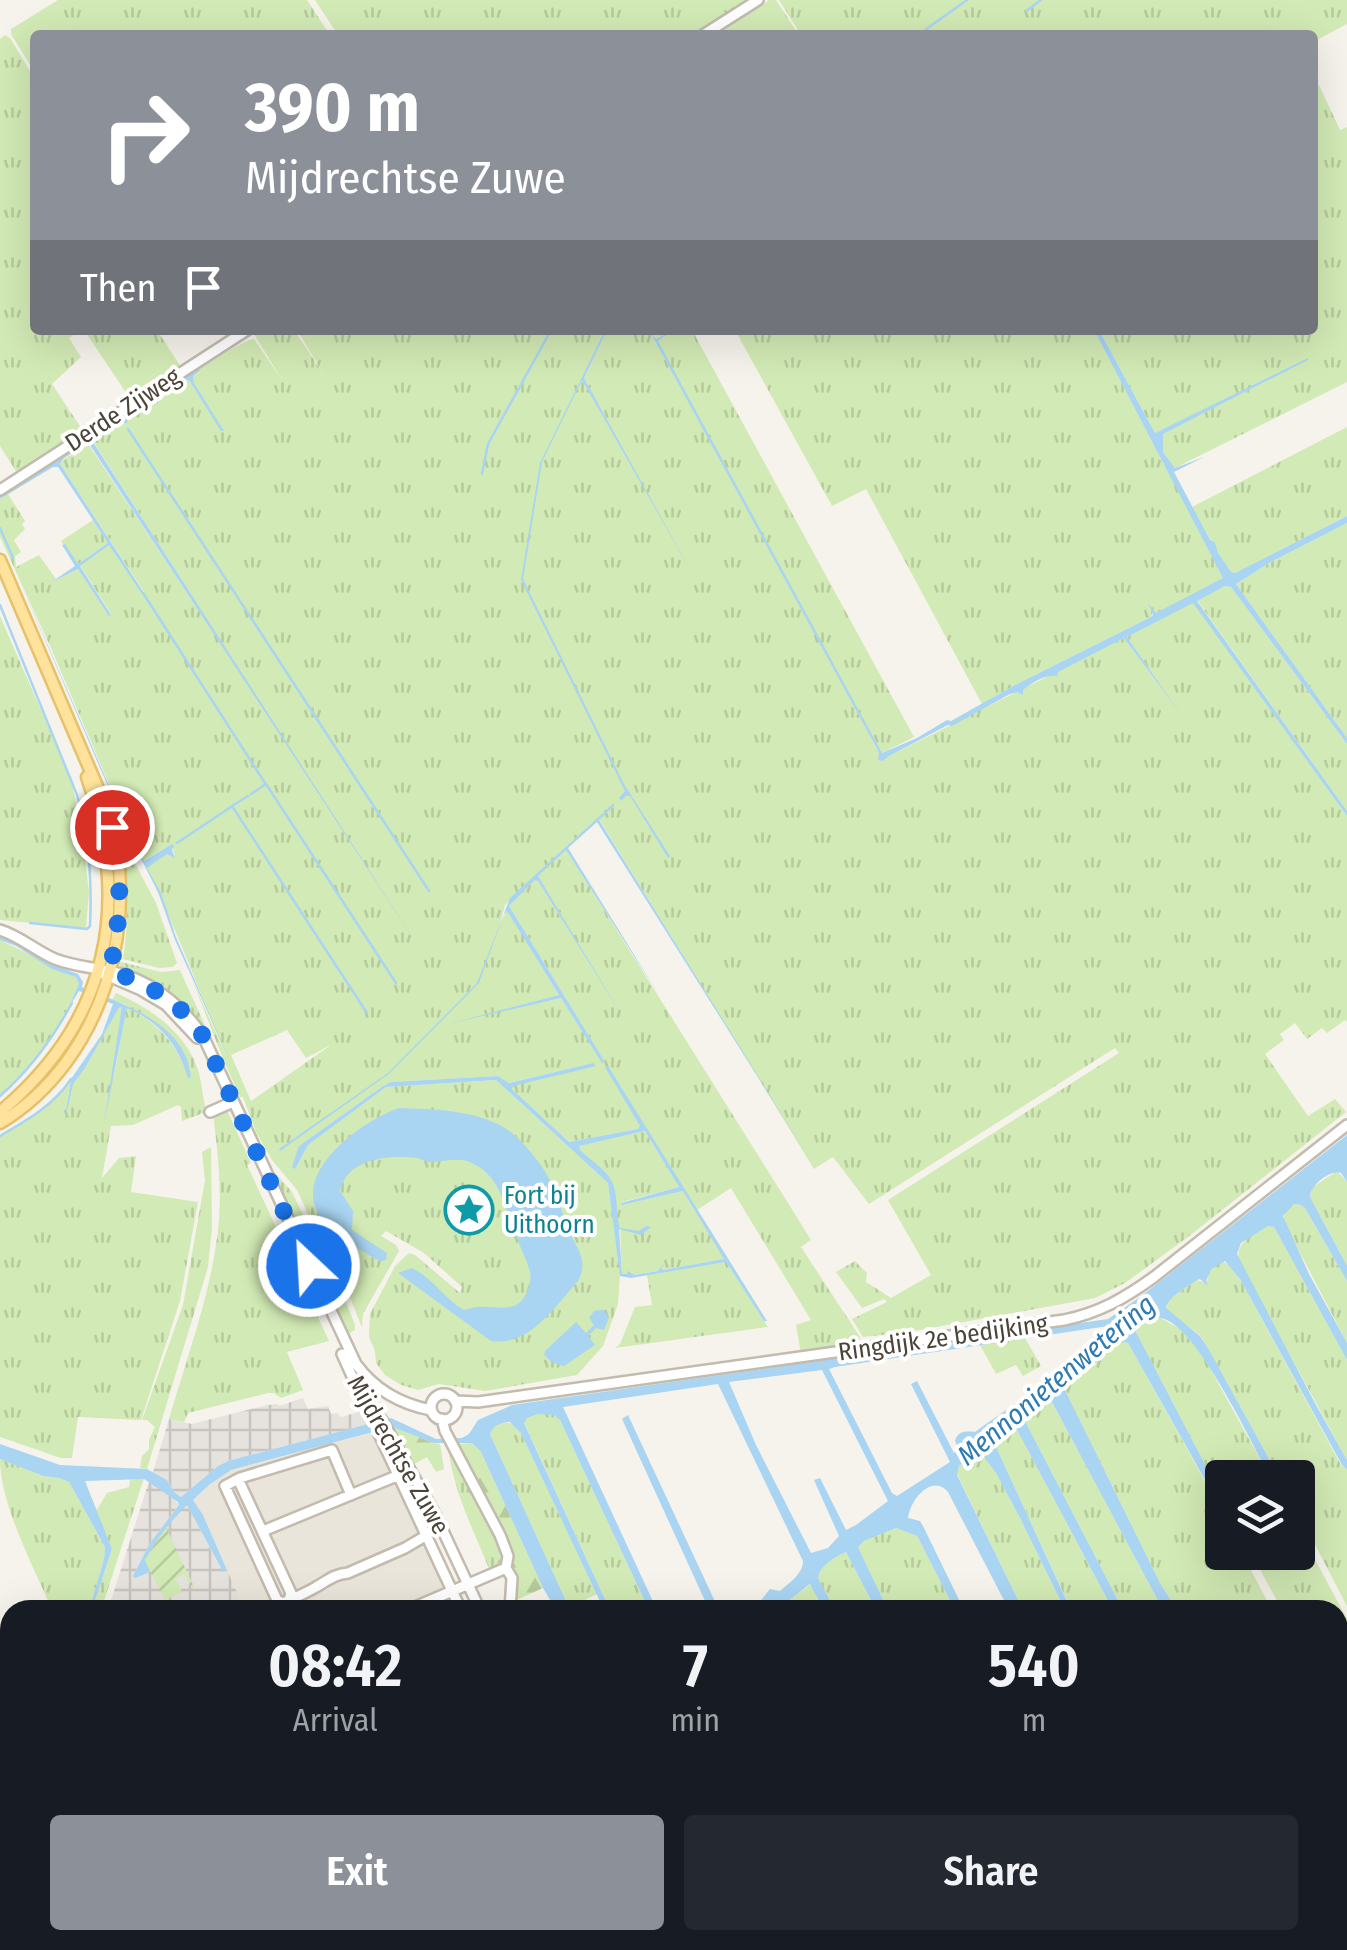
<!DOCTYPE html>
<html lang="en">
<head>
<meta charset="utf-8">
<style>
	body { margin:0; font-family:"Fira Sans Condensed",sans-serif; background:#242831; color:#f1f3f6; height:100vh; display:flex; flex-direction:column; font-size:38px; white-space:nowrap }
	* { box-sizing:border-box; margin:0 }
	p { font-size:32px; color:#9ea1a6 }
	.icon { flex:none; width:55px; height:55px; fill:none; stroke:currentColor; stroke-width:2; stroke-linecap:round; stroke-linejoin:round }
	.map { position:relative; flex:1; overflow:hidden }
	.drawer { position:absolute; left:0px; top:1600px; width:1348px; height:350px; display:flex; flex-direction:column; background:#171b24; border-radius:30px 30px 0 0; box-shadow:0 10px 40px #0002 }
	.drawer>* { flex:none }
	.hud { position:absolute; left:30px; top:30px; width:1288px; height:305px; border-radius:10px; box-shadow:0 10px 40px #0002; background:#8c9099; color:#fff; overflow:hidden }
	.fabs { position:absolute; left:1205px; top:1460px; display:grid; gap:20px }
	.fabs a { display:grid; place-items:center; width:110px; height:110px; border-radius:10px; background:#171b24; box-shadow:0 10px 40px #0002; font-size:50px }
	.pin { position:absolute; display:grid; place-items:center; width:85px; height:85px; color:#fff; margin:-42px; border:5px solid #fff; border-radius:50%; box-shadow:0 2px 10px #0007 }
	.me { position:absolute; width:110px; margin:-55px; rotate:335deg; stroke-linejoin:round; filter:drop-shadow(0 0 8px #0008) }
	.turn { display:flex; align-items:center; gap:35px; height:210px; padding:0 50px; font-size:45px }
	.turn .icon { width:130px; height:130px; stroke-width:2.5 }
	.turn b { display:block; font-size:70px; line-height:85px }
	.then { display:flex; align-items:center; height:95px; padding:0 50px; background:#0003; gap:20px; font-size:38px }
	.eta { display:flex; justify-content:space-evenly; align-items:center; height:170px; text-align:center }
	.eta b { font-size:60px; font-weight:600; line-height:70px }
	.action { display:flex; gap:20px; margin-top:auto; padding:20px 50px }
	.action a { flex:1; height:115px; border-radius:10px; background:#8c9099; color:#fff; font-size:40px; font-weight:600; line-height:115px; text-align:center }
	.action a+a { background:#242831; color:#f1f3f6 }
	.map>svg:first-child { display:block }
	.residential { fill:#eae5da }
	.industrial { fill:url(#industrial-grid) }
	.grass { fill:url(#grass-tufts); fill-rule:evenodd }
	.forest { fill:url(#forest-firs) }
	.garden { fill:url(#garden-furrows) }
	.pitch { fill:#d2eab5 }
	.water { fill:#a9d4f2; fill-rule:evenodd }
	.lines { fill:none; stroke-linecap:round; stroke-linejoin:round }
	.stream { stroke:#a9d4f2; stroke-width:2.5 }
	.minor-casing { stroke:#c2bbae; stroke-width:14 }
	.major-casing { stroke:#e6c16a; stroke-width:15 }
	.minor { stroke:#fff; stroke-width:9 }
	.major { stroke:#ffe39c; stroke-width:10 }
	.tram { stroke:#9a9a9a; stroke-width:2.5 }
	.route { stroke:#1a73e8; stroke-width:18; stroke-dasharray:0 32.4 }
	.labels { text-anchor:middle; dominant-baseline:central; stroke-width:8; stroke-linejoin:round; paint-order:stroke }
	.street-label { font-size:25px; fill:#4b4439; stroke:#fff }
	.culture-label { font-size:25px; fill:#0d838f; stroke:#fff; text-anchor:start }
	.water-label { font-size:28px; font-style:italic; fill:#2e7ab2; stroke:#fff }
</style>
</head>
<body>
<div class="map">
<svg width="1347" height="1950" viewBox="0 0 1347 1950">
	<defs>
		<pattern id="industrial-grid" width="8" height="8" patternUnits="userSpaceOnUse" patternTransform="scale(2.5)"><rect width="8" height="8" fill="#e6e2dd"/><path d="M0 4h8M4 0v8" fill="none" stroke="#c7c3be"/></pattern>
		<pattern id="grass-tufts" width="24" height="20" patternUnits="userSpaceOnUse" patternTransform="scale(2.5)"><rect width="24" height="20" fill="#d2eab5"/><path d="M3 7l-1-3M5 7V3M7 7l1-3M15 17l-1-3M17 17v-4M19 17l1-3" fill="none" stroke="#b6ca9c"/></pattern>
		<pattern id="forest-firs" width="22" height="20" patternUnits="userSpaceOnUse" patternTransform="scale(2.5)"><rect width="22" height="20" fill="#d2eab5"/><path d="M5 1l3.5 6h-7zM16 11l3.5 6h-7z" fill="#b6ca9c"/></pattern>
		<pattern id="garden-furrows" width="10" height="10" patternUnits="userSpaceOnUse" patternTransform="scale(2.5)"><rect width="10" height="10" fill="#d2eab5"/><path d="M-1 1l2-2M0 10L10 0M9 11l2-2" fill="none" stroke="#b6ca9c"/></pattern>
	</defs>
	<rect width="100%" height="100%" fill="#f6f3ec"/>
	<path class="residential" d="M375,1432l83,178h-213l-42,-94 -10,-16 16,-15 22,-15z
		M0,1797l10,2v141h37l-1,10h-46z
		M109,1940h298l-2,10h-296z
		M845,1940l13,10h-234l3,-5 -8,-4z"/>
	<path class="industrial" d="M303,1398l5,11 20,-3 3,8 6,-1 4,4 21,-6 7,13 -141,37 -10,5 -37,31 -7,-5 -7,-12 -14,-8 16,-53 23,5 75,-19 11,-1 1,2z
		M149,1481l22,14 8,10 -29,38 -17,33 35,-53 19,-19 29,56 7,11 4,-1 18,40h-137z"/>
	<path class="grass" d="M58,0h249l23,35h-295v38l-24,-39v-5z
		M315,0h433l-54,35h-356z
		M769,0h7l23,35h-85z
		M779,0h568v24l-34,18 -1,-7h-511z
		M5,35l5,3 25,41v251h46l-12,8 12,19 -29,27 31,47 -66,42 -17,-27v-407z
		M1319,85l21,45 7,-3v255l-172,86 -12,-16 -1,-18 146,-74 -153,73 -56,-103h213v-242z
		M84,330h73l24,37 -50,33z
		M264,330h30l29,43 -26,-43h308l-30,62 7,-13 55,97 -53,-98 23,-48h42l62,112 -54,-102 4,-4 -5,3 -5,-9h41l222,407 -32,16 -39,-69 40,77 6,-5 235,-118 51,68 -48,-69 67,-35 153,214v206l-2,-2 -18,13 -5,-5 -15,11 -12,-16 -15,11 4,6 -19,14 43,62 27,-17 11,13 -158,125 -63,46 -30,15 -186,34 -46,5 -11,-18 35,-17 -3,-3 -22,9 -26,-36 19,-11 12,12 -1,9 25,16 40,-23 -43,-75 231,-147 -4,-5 -246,156 -36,-47 -19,12 -215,-350 15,-15 -109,101 -5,19 7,-14 52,85 -76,20 78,-17 41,64h3l-96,-156 26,-27 3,2 64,102 -65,-107 29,-27 217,346 -15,11 28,44 5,-3 59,90v9l-59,8 -5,-29 15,-5 -80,-132 -34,22 -89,-143 33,60 -3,2 -69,13 -57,-53v-3l81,-23 -85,20 -10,-7 -107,6 -8,4 -84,60 -4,23 13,-24 78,-58 110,-7 112,103 12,90 -2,31 -15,42 -26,29 -92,16 -46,-7 -21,6 -17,-5 -16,-10 -9,-12 -1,-12 -6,-14 1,-23 25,-48 14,-13 6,2 45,38 2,-6 -38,-34 -38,-22 -5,5 15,9 3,6 -36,63 -1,14 -19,-49 -15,-21 -31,-68 -25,-30 -16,-28 -13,-35h-3l-18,-41 -31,-79 36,81c-27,-64 -50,-129 -81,-191l21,-13 8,3 -3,-13 -29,17 -3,-5 -90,-210 -50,-109v-38l8,-5 17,27 -3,3 3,5 -11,11 7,12 -6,4 1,11 23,-12 17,24 -6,4 28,-14 31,46 2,-1 -31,-49 30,-21 32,49 2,-1 -84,-128 4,-5 25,-14 192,290 -188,-294 91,-60 5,-1 34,51 -29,-48 -1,-7 7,-4 -1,-3c14,-8 42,-28 55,-30l28,41 -25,-41 -2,-4zM287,1030l19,28 25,-13 -80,56 -20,-46z
		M735,330h359l129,247 -2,3 -66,34 -2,-5 -2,8 -136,68 -33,19 -116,-215 -34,17z
		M1347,427v89l-112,57 -5,-1 -12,-19 -3,-11 -5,-2 -18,-33z
		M93,520l15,23 -30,21 -17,-23z
		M1347,523v215l-111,-154 33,-21z
		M1225,586l6,1 116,157v67l-150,-211z
		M0,616l71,163 9,42 9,71 -3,36 -86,-8z
		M105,794l27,64 24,45 21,60 -4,4 -14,1 -36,-9c10,-61 -1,-105 -18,-165z
		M0,940l76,37 3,7c-15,45 -45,80 -79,112z
		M117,961l44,11 19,-2 50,111 -25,-49 -22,-28 -32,-23 -28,-11z
		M116,993c36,16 71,40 83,80 3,12 4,26 7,39l-24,9 -1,-14 -3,-2 -45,20 -22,1 -9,52 17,-20 17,-2 -5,36 67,10 -18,99 -39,119 -63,-3 -6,41h-11l-61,-21v-301c26,-16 53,-31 71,-57l-4,24 5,-19 13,-16 34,-60 5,-2 -11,76 14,-75c31,17 50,36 61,70l2,-9 -27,-40 -39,-24 -12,-4z
		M226,1108l25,55 -4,2 82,176 -42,11 16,38 -22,8 -7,-5h-6l-80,20 -4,9 -15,-3c17,-59 40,-120 48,-181 6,-41 1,-84 -4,-125z
		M645,1131l34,56 -57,15v3l61,-14 42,68 -91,16 -12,-1 -2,-47 -2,-2 -8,-46 -31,-29 -1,-4z
		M211,1147l1,81 -4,39 -61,202 -7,-1 2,-12 7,-7v-9l6,-13 -8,-7h-5l41,-115 22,-125 -3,-28z
		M269,1166l23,26 29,61 15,24 19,48v5l-7,4 -4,-1 -13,-24z
		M1337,1171l10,11v84l-37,-69 3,-10z
		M1294,1204l7,1 4,3 42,73v62l-64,-123 3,-10z
		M1268,1226l6,1 73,133v100l-108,-199c-4,-20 15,-26 29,-35z
		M1222,1261l7,4 11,14 101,186 6,5v136l-49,-94v-34l-19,-1 -71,-129 -8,-13 -34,-26c3,-13 21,-21 31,-29l10,3c-1,-10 8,-16 15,-22z
		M726,1262l42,65 -153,21 5,-4 15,-37 17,-2 -5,-30z
		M1159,1317l21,12 22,25 68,123 -48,1v19l-86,-165 4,-8z
		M1025,1338l16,28 -18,10 -7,-11 -20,9 -16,-29z
		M1119,1341l9,2 83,149 11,24v36l20,1 30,57h-95l-17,-27 -97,-197 27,-23h6l5,-8z
		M1048,1401l4,1 111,208h-40l-97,-187 2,-8z
		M538,1414h16l6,6 89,190h-39l-86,-188 3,-4z
		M503,1422l11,2 7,9 76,161 -28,14 -79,-174 2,-5z
		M1016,1428l97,182h-42l-7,-16 -67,-145 2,-9z
		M448,1446l20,38h3l27,53 7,21 -15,13c-17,-42 -37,-80 -42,-125z
		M980,1449l16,24 24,45 45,92h-42l-66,-136 2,-8z
		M0,1459l43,17 16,2 10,4 36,65 -1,12 -15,51h-37c-18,-43 -52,-105 -52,-151z
		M144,1478l-43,132h-9l20,-61 -16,-38 11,-18 22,-6 1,-7z
		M896,1528l21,8 38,74h-67l-30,-63 6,-6z
		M1298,1528l49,91v113l-9,-18v-104h-56l-31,-57 47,-1z
		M846,1552l30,58h-92l2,-7 25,-19 12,24 8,-4 -13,-26c2,-13 17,-21 28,-26z
		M1338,1733l9,18v194l-9,-21z"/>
	<path class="forest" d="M392,1427l42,16 6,1 4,25 -8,3 -9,-15 -16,9 -22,-38z
		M472,1443l9,9 62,136 -31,14c9,-58 -29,-109 -55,-158z"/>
	<path class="garden" d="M166,1527l28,60 -2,1 -8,-14 -8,4 6,14 -17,8 -21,-40z"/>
	<path class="pitch" d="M783,1195l28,45 -16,11 -28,-46z"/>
	<path class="water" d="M605,330h2l-23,48 109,197 -111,-195 -40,82 -19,117 101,205 46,72 -2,2 -38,-62h-4l-5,5 -2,-3 6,-7 -104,-211 19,-117z
		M649,330l7,9 14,-7 -12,9 224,412 35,-15 30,-18 4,1 64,-36 136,-68 2,-2 -5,-12 8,10 67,-35 -129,-248h5l56,103 153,-75v2l-145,74v18l12,16 29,-11 -30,15 36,68 5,2 3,11 13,19 4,1 112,-57v7l-78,40 -33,21 111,154v6l-116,-157 -6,-1 -28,15 150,210v5l-154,-213 -66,34 53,76 -56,-75 -66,34 -1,4c-11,-2 -26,7 -34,14v5l-5,-3 -8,2 -58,32 -4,-1 -59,31 -6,5 -5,-1 1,-7 -3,-6z
		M198,367l2,4 -7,5 1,7 30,48h-3l-32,-51 -5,1 -26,17v6l-5,-2 -25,16 -1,5h-8l-26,19 329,510 -332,-507h-4l-22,13 -4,6 84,129 -2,1 -33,-49 -29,21 31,49 -2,1 -31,-47 -28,14 25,-17 -13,-21 3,-1 13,20 30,-21 -50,-76h-5l-53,32v-4z
		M14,568l126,288 4,5 28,-17 2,2 -2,4 3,8 -8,-4 -20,14 14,25 15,44 56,129 -57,-126 -17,-48 -29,-57z
		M614,803v3l-15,14 213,343 -215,-341 -29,26 91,147 -93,-145 -28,26 86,143 -86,-138 -3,-1 -26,26 96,156 -3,1 -41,-65 -109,25 107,-28 -52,-84 -3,3 -25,69 -89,90 -110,78 -1,-2 109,-76 89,-90 33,-85z
		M0,936l19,7 34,22 25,9 5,8 -1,5c42,18 104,36 109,90l-3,1c-10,-34 -29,-56 -61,-70l-23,116 18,-117 -3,1 -34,60 -12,16 -9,40 7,-45 31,-45 11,-30 -34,-13 -10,16 10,-23 -3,-7 -24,-8 -36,-23 -16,-6z
		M593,1063l3,3 -83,20 -1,3 57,53 69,-13 2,-3 -35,-59 3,-1 159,255h-3l-38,-59 -95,16 -11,-2 -12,-93 -112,-103 -110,7 -78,58 -13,24 -3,-2 7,-21 84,-60 8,-4 107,-6 11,7zM645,1131l34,56 -58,16 1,2 61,-14 41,68 -61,11 -2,-1 3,-6 -6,8 -24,4 -6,-4 -1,3h-5l-3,-45 22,6 10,-8 -5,-1 -7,5 -19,-3c-5,-14 -1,-34 -9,-48 -6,-11 -22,-21 -31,-30l-1,-4z
		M399,1108c34,1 76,2 106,20 14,9 28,26 37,39 13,19 19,43 27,64 8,18 20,30 9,50 -23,25 -48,66 -87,60l-93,-68 14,-5c21,10 32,31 52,42 5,-1 9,-3 14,-3 14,-2 34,6 44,-7 6,-7 10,-20 8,-28 -3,-12 -10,-25 -14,-36 -11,-26 -13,-55 -40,-71 -14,-9 -29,-4 -44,-3 -6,0 -10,-3 -15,-4 -28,-3 -70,0 -77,33l13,20 -1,19 35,23 -1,7 -4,1 -7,-2c-18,-12 -44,-25 -56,-44 -27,-45 45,-95 80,-107z
		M1347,1135v47l-6,-9c-12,-3 -30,12 -31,24l37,69v15l-42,-73 -4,-3 -7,-1 -11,12 26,58 38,69v17l-73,-133 -6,-1 -27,17 -4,11 78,149 32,57v10l-5,-5 -102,-186 -15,-18 -13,8 -6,11 2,6 -8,-7 -3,1c-10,8 -28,16 -31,28l34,28 8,12 71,129h-9c-16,-29 -78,-162 -112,-159 -7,0 -16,5 -21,10l-1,4 86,165v19l-13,-29 -81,-144 -9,-2 -18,14 -5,8h-7l-26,23 97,197 17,27h-14l-111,-208 -4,-1 -20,14 -2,8 97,187h-10l-97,-182 -17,12 -2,9 74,161h-6l-45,-92 -24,-45 -17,-23 -20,16 -2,9 66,135h-14l-61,-118c-16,-19 -38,8 -40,26l12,3 3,5 41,84h-9l-38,-74 -21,-8 -32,13 -6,6 30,63h-12l-30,-58c-11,5 -26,13 -28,26l14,26 -9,4 -13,-24 -24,19 -2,7h-31l17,-21 10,2c9,-8 23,-17 23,-30l-85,-177 -155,23 94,203h-8l-89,-190 -6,-5 -16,-1 -11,4 -3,5 86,187h-6l-83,-177 -11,-11c-9,0 -17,4 -20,12l80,176h-14l-13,-22 -62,-136 -9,-9h-38l-42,-16 -161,43 -22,15 -16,15 10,15 24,55 -4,2 -36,-67c-17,17 -31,34 -42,55l5,12 -15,6 -2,-2 17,-33 29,-38 -1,-3 -34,-23 -59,2 27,68 -20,61h-3l15,-51 1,-12 -36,-65 -10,-4 -16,-2 -43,-17v-15l60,21 87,4 20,11 7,12 7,5 37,-31 10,-5 163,-43 45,21 26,-1 7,-4 9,-14 34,-15 596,-86 32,-22zM1108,1326h3c-6,10 -14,14 -23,22 -35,32 -75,56 -113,84 -10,-1 -17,-1 -20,9l4,9 -5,3 -37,-72 -6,3 39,78 -53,34 -5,-3 -63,-124 6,-2zM822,1370l66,131 -32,24 -10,5 -26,-52 -6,2 25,56 -11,12 -17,5 -55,-108 -27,-63z
		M599,1310h5l5,8 -5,12 -8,-2 -8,8 7,9 -31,21 -13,-4 -7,-8 2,-4 30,-28 10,11 8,-8 -5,-7 5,-7z
		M628,1415l91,195h-26l13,-7 -84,-184z"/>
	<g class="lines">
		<path class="stream" d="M1026,11l15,-11
			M918,35l49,-35
			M128,429l301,462
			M482,474l6,-30 63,-114
			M0,528l13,30
			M143,593l122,190
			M0,605l77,190c13,43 15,86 13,131l-3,3 -57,-6
			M251,794l15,-10 130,199
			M248,796l-16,10 135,207
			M177,843l54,-36
			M0,1096c30,-26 53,-58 72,-93
			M0,1136c26,-15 54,-31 71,-57
			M1088,1940l5,10
			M1125,1942l7,4 40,4
			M1184,1950l3,-6"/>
		<g class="minor-casing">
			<path id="minor" d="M703,35l55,-35
				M0,490l247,-160
				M0,930c20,6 36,21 55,29 18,7 35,8 54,12 39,7 72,33 94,65l153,328c19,26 44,40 75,46
				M104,974l35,15 27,16 31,33
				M210,1112l23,-10
				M342,1354l26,58 8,1 6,7 54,96 44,94
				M431 1407a13 13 0 1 1 26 0a13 13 0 1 1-26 0Z
				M455,1401l23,1 586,-82c35,-7 61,-22 90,-43l193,-152
				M442,1419l3,12 55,104 8,21 -2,12
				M379,1434l82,176
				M238,1479l53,114 -2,7
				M263,1531l136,-56
				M506,1568l6,10 -2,32
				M283,1603c11,-5 23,-10 33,-16 11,-6 18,-13 32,-14l57,-25 22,-13
				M287,1610l-4,-7 -6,-3 -52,-114 15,-8 92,-28 19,45
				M408,1610l98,-42
				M0,1700l10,1
				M0,1805h10
				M0,1842l5,1 -5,67
				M0,1931l10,1
				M161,1940v10
				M207,1940v10
				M253,1940v10
				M280,1940v10
				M528,1940l8,3 1,-3
				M776,1940l24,10
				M846,1940l14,10
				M942,1940l18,10
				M51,1950l1,-10
				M106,1950v-10
				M399,1950l2,-10
				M475,1950l3,-10
				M488,1950l3,-10
				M615,1950l5,-10
				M720,1950l4,-10
				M807,1950l4,-10"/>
		</g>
		<g class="major-casing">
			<path id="major" d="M0,560l106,247c38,111 -2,253 -106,316
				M0,1112c108,-90 132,-205 87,-335"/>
		</g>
		<use href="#minor" class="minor"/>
		<use href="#major" class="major"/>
		<path class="tram" d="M79,1950l1,-10"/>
	</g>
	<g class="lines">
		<path class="route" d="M112,827c11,57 9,88 -2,144 40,13 70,31 93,65l106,230"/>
	</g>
	<defs>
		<g id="sight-ring" transform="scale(2.5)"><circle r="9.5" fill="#fff" stroke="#0f9aa8" stroke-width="1.5"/><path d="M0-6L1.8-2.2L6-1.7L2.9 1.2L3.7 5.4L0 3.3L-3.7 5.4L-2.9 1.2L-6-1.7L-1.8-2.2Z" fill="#0f9aa8"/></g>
	</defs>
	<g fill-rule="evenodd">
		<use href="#sight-ring" x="469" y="1210"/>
	</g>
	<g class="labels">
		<g class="street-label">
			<text transform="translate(123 410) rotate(-33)">Derde Zijweg</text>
			<text transform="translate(943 1338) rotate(-8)">Ringdijk 2e bedijking</text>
			<text transform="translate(398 1455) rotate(60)">Mijdrechtse Zuwe</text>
		</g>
		<g class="culture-label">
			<text x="504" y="1196">Fort bij<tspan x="504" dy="29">Uithoorn</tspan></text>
		</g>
		<g class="water-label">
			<text transform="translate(1056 1380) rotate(-40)">Mennonietenwetering</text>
		</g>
	</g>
</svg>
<div class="fabs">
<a><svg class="icon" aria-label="layers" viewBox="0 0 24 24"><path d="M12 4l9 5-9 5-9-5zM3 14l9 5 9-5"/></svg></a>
</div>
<div class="pin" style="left:112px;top:827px;background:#d93025"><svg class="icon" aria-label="arrive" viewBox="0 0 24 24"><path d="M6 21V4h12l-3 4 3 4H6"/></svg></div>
<svg class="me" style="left:309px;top:1266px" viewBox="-20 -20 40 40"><circle r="17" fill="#1a73e8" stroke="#fff" stroke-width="3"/><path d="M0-11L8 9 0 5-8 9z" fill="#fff"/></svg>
<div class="hud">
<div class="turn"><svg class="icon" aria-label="right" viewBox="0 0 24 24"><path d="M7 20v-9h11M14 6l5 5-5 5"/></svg><div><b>390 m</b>Mijdrechtse Zuwe</div></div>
<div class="then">Then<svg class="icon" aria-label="arrive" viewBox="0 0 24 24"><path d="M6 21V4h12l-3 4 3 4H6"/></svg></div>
</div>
<section class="drawer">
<div class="eta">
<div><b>08:42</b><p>Arrival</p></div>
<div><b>7</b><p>min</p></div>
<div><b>540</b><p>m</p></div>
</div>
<div class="action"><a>Exit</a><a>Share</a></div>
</section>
</div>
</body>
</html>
